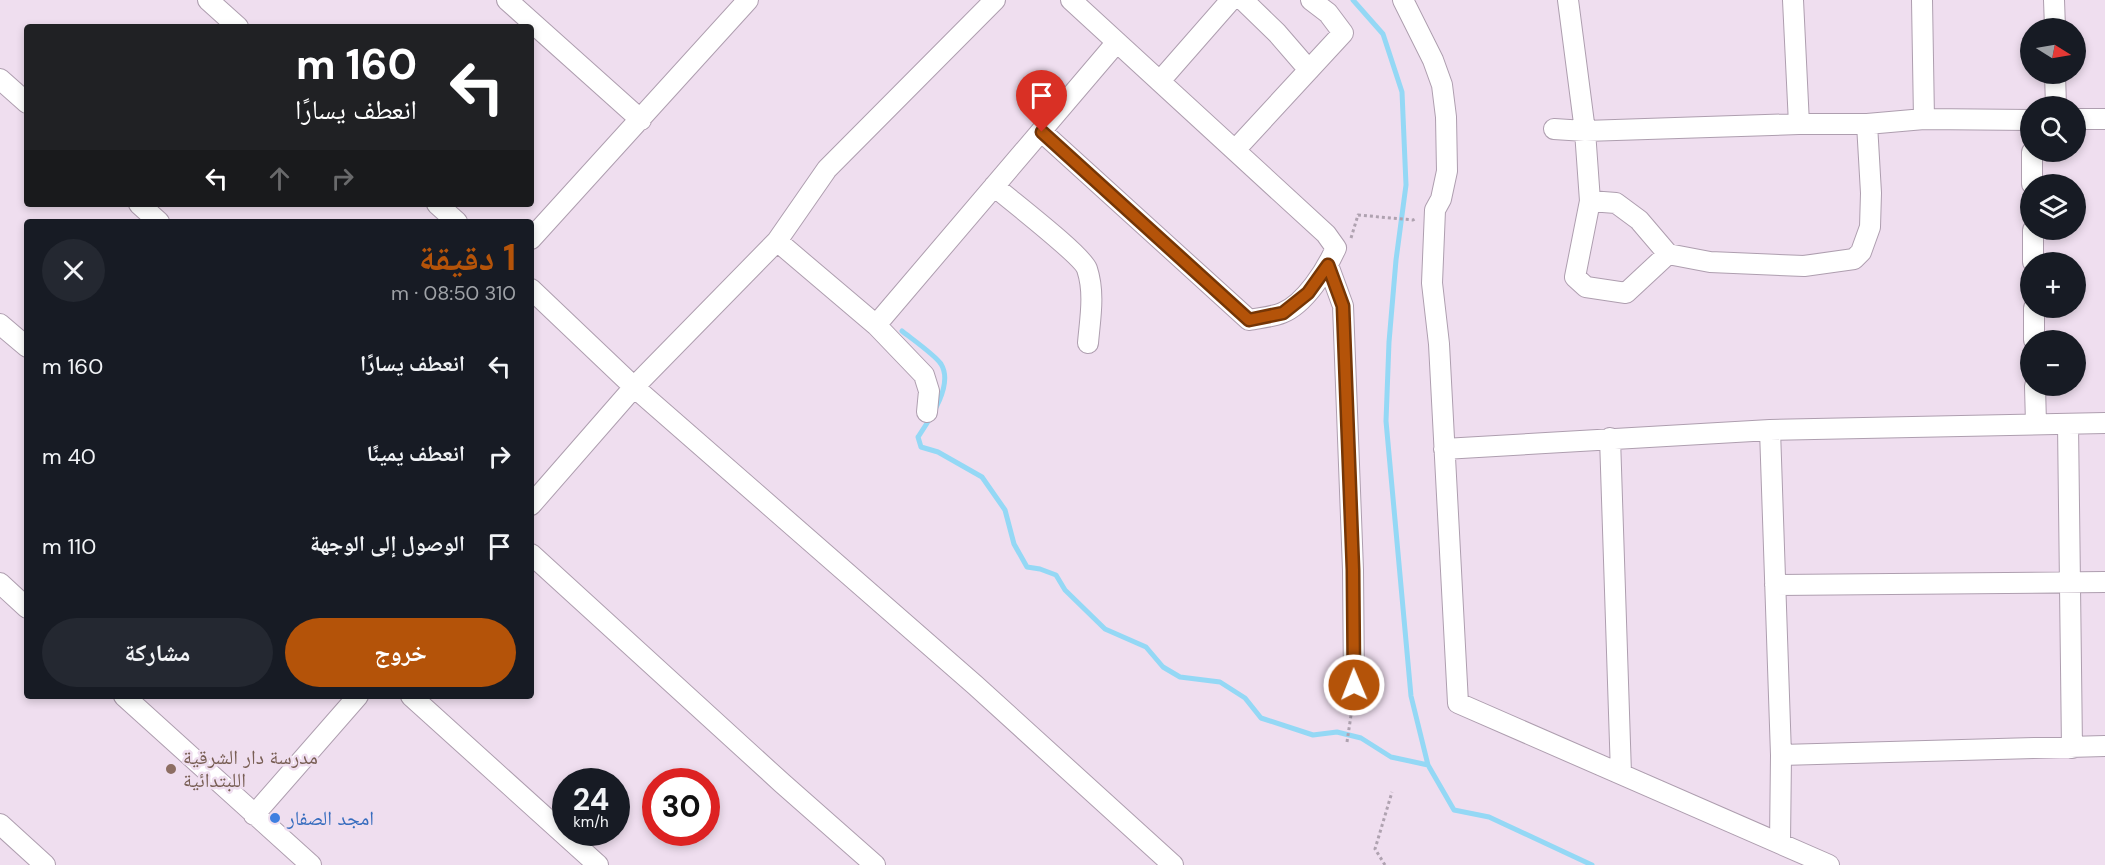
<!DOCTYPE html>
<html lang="ar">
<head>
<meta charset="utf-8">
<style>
	body { margin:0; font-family:"DM Sans","Noto Naskh Arabic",sans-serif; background:#242831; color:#f1f3f6; direction:rtl; height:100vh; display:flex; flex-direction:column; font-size:22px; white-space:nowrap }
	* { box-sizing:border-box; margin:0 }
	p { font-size:20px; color:#9ea1a6 }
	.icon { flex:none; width:33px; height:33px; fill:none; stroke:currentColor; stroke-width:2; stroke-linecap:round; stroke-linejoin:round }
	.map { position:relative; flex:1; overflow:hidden; direction:ltr }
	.panel { position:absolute; left:24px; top:219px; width:510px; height:480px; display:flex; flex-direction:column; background:#171b24; border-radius:6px; box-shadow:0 3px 9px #0003; direction:rtl }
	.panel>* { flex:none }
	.guide { position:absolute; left:24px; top:24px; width:510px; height:183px; border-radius:6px; box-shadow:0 3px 9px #0003; direction:rtl; background:#202124; color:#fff; overflow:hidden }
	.needle { width:39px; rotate:101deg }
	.controls { position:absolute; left:2020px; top:18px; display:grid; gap:12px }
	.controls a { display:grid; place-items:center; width:66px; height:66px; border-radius:50%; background:#171b24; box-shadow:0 3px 9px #0003; font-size:30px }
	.speed { position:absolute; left:552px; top:768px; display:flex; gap:12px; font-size:30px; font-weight:700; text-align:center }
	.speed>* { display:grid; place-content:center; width:78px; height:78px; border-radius:50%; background:#171b24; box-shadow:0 3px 9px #0003; line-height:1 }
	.speed small { font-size:15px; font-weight:400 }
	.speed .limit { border:9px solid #d22; background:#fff; color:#111 }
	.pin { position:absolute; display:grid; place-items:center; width:51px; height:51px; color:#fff; margin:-62px -26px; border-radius:50% 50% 50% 0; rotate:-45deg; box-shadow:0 0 6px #0007 }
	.pin .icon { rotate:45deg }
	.me { position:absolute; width:66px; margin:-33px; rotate:359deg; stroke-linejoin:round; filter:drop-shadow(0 0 4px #0008) }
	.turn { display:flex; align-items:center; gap:21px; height:126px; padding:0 18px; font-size:27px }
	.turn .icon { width:78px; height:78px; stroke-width:2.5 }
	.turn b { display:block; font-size:42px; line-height:51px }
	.lanes { display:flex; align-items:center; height:57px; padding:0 18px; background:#0003; justify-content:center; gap:30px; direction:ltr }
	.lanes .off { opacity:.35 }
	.round { display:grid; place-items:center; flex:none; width:63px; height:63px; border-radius:32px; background:#242831 }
	.overview { display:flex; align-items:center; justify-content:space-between; height:102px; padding:0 18px }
	h1 { font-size:36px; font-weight:700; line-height:45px; color:#b45309 }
	.button { display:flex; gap:12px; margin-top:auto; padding:12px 18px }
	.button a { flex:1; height:69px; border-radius:36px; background:#b45309; color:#fff; font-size:24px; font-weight:700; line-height:69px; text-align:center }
	.button a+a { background:#242831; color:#f1f3f6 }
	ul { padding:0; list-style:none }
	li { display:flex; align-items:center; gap:18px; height:90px; padding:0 18px }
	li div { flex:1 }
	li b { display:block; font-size:22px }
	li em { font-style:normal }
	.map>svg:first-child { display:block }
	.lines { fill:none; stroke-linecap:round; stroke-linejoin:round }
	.stream { stroke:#94d8f5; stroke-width:5 }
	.street-casing { stroke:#ae9eaf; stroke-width:22 }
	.path { stroke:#afa2b0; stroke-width:3; stroke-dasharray:3 3; stroke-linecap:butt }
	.street { stroke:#fff; stroke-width:20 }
	.route-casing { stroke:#753606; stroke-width:15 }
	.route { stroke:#b45309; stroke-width:10 }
	.education-dot { fill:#8d6e63; stroke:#efdeef; stroke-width:2 }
	.shop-dot { fill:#3f7fe0; stroke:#efdeef; stroke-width:2 }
	.labels { text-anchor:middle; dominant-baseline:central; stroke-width:5; stroke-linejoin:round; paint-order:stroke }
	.education-label { font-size:20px; fill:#785e54; stroke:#efdeef; text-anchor:start }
	.shop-label { font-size:20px; fill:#366cbe; stroke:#efdeef; text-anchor:start }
</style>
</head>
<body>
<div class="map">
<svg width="2105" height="865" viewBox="0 0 2105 865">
	<rect width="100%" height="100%" fill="#efdeef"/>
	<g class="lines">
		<path class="stream" d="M1353,0l30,34 19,58 4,93 -10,75 -7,82 -3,79 25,275 17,69 26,45 35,7 103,48
			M902,331c10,8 33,24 39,33 13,21 -11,55 -23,73l3,10 17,5 44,25 23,33 9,34 13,23 13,2 16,6 9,15 40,39 41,18 17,20 17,10 40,5 25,16 16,20 52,17 24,-3 24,6 30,19 37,8"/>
		<g class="street-casing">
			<path id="street" d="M208,0l30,27
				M507,0l134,120
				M1243,0l34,33 32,37
				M1403,0l30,60 9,25 4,32 1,54 -6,28 -6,11 -3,73 7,61 19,359 371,162
				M1568,0l17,131 5,70 -15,76 11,10 40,6 42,-39 42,8 94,4 50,-7 7,-7 9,-25 1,-34 -4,-69
				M1793,0l6,124
				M1922,0l2,119
				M2054,0l1,28
				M2055,74l1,32
				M0,79l27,24
				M1160,81l71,-81
				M2076,119h29
				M1554,129l31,2 214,-7h68l57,-5 107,1
				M1042,132l207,188c10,-2 23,-3 33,-7 23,-9 44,-43 54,-65l-10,-14 -255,-234
				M1235,150l108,-117 -15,-20 -17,-13
				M2032,152v32
				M994,186c16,14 88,69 93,83 8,24 3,50 1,74
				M1590,201l26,2 23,17 29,34
				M139,204l20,18
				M437,204l20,18
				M2033,230v32
				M531,239l217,-239
				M777,241l99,84 48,50 5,16 -2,21
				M1328,265l15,41 10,264 1,115
				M531,289l103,98 341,298 198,180
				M2034,308v32
				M0,324l27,23
				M876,325l241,-283
				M2035,386l1,38
				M2068,424l4,324
				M1770,430l11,325 -1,88
				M1610,438l11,336
				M1444,449l326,-19 335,-7
				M531,505l103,-118 143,-146 50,-72 168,-169
				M531,554l251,229 93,82
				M0,583l27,25
				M1775,585l330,-3
				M124,696l187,169
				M411,696l187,169
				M1781,755l324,-9
				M254,815l104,-119
				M0,824l45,41"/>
		</g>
		<path class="path" d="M1351,238l7,-23 55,5 4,-2
			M1347,742l6,-40
			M1385,865l-10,-16 17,-57"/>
		<use href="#street" class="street"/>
	</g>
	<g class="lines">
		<g class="route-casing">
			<path id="route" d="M1042,132l207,188 34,-7 25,-20 20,-28 15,41 10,264 1,115"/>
		</g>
		<use href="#route" class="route"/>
	</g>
	<circle class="education-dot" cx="171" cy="769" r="6"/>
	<circle class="shop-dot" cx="275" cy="818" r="6"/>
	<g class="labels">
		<g class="education-label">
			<text x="183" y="757">مدرسة دار الشرقية<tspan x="183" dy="23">اللبتدائية</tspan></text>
		</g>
		<g class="shop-label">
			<text x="287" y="818">امجد الصفار</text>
		</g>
	</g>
</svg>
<div class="controls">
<a><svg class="needle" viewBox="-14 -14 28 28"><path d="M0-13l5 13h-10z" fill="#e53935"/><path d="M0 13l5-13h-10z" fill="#9ea1a6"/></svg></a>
<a><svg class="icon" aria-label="search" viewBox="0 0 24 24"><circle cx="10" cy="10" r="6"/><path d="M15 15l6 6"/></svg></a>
<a><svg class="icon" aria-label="layers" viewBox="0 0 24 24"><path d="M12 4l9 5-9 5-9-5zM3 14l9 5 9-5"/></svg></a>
<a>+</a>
<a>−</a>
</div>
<div class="speed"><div>24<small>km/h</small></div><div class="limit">30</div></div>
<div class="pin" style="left:1042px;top:132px;background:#d93025"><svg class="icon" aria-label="arrive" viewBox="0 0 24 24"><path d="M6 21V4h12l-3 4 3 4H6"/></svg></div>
<svg class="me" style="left:1354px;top:685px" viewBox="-20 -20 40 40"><circle r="17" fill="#b45309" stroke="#fff" stroke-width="3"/><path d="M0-11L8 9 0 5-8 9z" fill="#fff"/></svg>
<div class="guide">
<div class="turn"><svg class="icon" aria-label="left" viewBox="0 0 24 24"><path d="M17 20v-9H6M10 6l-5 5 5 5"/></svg><div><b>160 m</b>انعطف يسارًا</div></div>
<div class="lanes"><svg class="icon" aria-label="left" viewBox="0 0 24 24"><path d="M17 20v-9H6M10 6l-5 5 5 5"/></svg><svg class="icon off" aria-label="ahead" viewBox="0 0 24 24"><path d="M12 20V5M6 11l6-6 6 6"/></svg><svg class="icon off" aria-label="right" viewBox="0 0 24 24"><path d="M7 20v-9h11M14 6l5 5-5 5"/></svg></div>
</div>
<section class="panel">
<div class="overview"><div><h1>1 دقيقة</h1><p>310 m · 08:50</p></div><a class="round"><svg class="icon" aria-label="close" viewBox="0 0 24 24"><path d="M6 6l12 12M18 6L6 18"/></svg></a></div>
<ul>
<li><svg class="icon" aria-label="left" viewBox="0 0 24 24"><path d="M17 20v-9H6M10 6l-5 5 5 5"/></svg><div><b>انعطف يسارًا</b></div><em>160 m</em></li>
<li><svg class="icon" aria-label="right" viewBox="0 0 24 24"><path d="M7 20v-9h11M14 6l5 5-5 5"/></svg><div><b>انعطف يمينًا</b></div><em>40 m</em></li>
<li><svg class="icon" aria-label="arrive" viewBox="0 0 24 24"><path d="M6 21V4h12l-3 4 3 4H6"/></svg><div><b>الوصول إلى الوجهة</b></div><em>110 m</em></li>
</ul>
<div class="button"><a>خروج</a><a>مشاركة</a></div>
</section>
</div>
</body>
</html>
